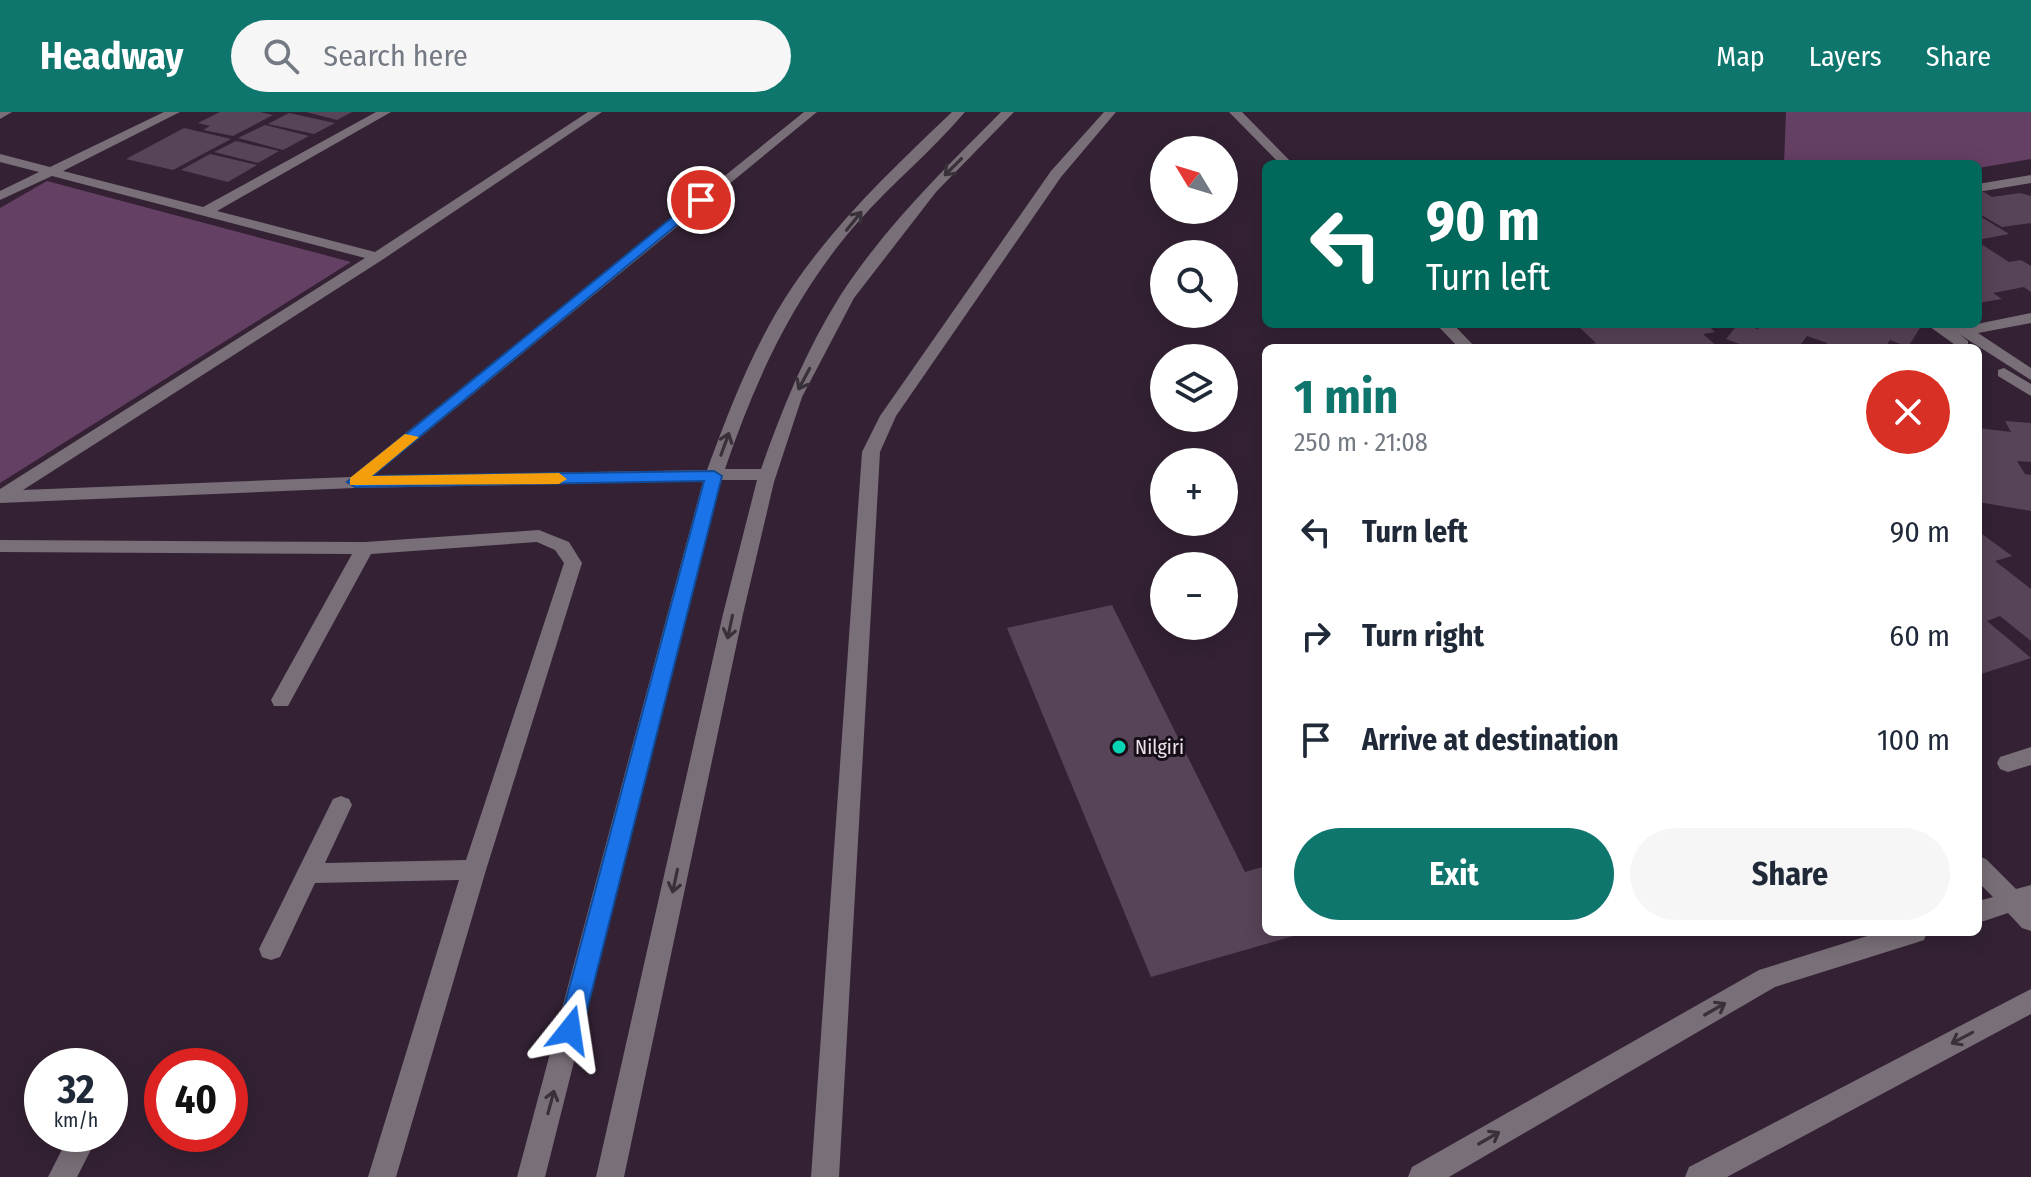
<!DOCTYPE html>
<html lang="en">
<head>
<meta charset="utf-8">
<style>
	body { margin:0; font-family:"Fira Sans Condensed",sans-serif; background:#f6f6f7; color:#1f2937; height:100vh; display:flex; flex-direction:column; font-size:30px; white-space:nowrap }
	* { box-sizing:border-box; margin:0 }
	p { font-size:26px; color:#747a83 }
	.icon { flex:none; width:44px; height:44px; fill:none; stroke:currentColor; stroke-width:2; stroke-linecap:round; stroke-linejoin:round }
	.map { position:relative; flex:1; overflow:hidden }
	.side { position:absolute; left:1262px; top:232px; width:720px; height:592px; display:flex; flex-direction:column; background:#fff; border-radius:12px; box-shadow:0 4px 20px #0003 }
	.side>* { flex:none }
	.guide { position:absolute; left:1262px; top:48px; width:720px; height:168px; border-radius:12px; box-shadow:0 4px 20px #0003; background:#00695c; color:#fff; overflow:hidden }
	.needle { width:52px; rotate:308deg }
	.fabs { position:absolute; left:1150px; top:24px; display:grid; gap:16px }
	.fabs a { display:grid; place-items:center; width:88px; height:88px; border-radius:50%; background:#fff; box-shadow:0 4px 20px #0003; font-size:40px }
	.speed { position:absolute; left:24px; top:936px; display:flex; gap:16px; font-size:40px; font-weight:700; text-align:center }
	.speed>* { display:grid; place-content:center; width:104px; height:104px; border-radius:50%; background:#fff; box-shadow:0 4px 20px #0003; line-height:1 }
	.speed small { font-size:20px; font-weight:400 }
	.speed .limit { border:12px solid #d22; background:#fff; color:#111 }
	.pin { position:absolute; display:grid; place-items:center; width:68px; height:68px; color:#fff; margin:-34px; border:4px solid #fff; border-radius:50%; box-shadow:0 2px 8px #0007 }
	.me { position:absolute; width:88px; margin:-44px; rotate:15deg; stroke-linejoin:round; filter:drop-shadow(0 0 6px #0008) }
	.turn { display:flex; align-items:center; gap:28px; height:168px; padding:0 32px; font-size:36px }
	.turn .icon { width:104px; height:104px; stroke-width:2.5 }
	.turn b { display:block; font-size:56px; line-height:68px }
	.round { display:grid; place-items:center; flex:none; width:84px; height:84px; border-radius:42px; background:#f6f6f7 }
	.summary { display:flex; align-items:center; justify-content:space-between; height:136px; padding:0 32px }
	h1 { font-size:48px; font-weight:700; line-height:60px; color:#0f766e }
	.cta { display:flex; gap:16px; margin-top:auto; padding:16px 32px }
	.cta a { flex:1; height:92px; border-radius:48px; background:#0f766e; color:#fff; font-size:32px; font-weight:700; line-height:92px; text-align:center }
	.cta a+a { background:#f6f6f7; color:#1f2937 }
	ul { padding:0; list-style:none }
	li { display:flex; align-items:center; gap:24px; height:104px; padding:0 32px }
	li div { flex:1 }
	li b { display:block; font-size:30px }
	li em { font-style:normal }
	header { display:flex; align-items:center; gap:48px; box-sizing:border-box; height:112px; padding:0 40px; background:#0f766e; color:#fff }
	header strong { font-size:38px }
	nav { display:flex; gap:44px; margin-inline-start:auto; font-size:28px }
	.search { width:560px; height:72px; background:#f6f6f7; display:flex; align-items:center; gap:20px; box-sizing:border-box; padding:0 28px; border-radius:44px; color:#747a83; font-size:30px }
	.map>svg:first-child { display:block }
	.green { fill:#654065 }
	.building { fill:#584458 }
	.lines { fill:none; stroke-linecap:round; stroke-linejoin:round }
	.minor { fill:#796f78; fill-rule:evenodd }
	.oneway { stroke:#393139 }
	.route { fill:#1a73e8; stroke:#114b97; stroke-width:2 }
	.slow { fill:#f59e0b }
	.poi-dot { fill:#07d5b6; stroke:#170f17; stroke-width:3 }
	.labels { text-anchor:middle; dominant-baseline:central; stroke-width:6; stroke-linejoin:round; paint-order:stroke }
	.poi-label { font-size:20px; fill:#ece0ec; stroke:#170f17; text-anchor:start }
</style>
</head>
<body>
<header>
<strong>Headway</strong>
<div class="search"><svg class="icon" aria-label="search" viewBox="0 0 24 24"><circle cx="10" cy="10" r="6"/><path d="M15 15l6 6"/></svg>Search here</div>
<nav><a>Map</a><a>Layers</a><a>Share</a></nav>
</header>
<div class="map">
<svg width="2031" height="1065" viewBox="0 0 2031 1065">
	<rect width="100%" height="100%" fill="#342234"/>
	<path class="green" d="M1786,0h245v47l-53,9v-4h-194z
		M47,69l304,81 -351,221v-275z"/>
	<path class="building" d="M220,0h40l13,3 -40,21 -30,-6 7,-4 -12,-3z
		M306,0h46l-15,8z
		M289,1l46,10 -21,11 -46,-10z
		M265,13l44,11 -26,14 -45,-12z
		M184,16l47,11 -58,31 -47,-11z
		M236,29l43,10 -21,12 -44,-11z
		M210,42l47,11 -29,17 -47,-12z
		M1984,80l8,5 28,-4 11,3v27l-29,4 -24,-14v-20z
		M1978,103l31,19 -31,6z
		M1978,130l31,20 12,-2 10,6v26l-7,-5 -31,6 9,6 -24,4z
		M1576,212h130l9,8 -12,2 16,14h-50l-5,-4 -15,4h-66l-3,-2 16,-3z
		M1738,212l20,5 5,-5h145l12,4 -12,19 -18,-7 -5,8h-62l4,-5 -20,-7 -9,12h-48l-24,-9z
		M2005,309l26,2v39l-14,-1 8,13 6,1v36l-53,-9v-74l33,4z
		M1978,419l34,25 -17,5 36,28v52l-31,-25 -13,5 44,37 -53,17z
		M1112,493l133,267 21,-6v66l38,1 -153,44 -144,-349z"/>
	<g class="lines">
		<path class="minor" d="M0,0h12l-12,7z
			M164,0h16l-117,59 140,36 173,-95h15l-174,99 158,41 213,-140h14l-220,148 -359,230 328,-13 453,-365h13l-444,364 334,-6c20,-54 40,-107 69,-157 45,-77 112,-140 176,-201h13c-33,39 -74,72 -107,110 -64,73 -102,156 -133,247h36c21,-60 45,-119 79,-173 44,-68 104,-127 161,-184h13l-78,80 -82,106 -52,99 -28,85 -31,132 -119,563h-28l127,-563 34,-134h-36l-3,9 -173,688h-28l186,-696 -348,7 -355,15v-14l365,-231 -313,-82 -52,24v-9l39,-19 -39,-10v-8l50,13z
			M1104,0h12l-55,65 -165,239 -16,36 -41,725h-28l51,-725 18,-36 171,-245z
			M1229,0h13l51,52h-13z
			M2031,63v8l-53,9v-8z
			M2031,201v10l-53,10 53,35v12l-72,-46 9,7v6h-10l-32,-23 41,2z
			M1436,212h17l23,24h-17z
			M2004,256l27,16v12l-33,-20v-6z
			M539,418l30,12 13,21 -96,307 -90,307h-28l91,-297 -144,3 -35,74 -9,3 -9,-3 -3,-8 74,-150 8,-3 8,3 3,6 -27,58 141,-3 98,-297 -9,-13 -18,-8 -166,12 -83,152h-14l-3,-6 81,-146 -352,-2v-12l365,2z
			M2031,635v18l-23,7 -8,-3 -3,-6 3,-6z
			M1978,744l8,3 30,30 15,-4v46l-9,-3 -14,-15 -30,10v-22l15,-4 -15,-15z
			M1880,820h47l-3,8 -9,3 -140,44 -326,190h-41l4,-10 347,-197z
			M2031,877v25l-304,163h-42l4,-10z
			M70,1022h29l-22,43h-29z"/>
	</g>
	<defs><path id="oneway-shaft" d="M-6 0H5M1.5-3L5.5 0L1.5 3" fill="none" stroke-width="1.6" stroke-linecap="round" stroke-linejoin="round" transform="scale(2)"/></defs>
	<g class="oneway">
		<use href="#oneway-shaft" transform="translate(953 55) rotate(135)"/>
		<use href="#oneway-shaft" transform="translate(854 109) rotate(-51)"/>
		<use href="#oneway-shaft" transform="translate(804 267) rotate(118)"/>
		<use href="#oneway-shaft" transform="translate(725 332) rotate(-70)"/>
		<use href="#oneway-shaft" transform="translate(730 515) rotate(102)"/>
		<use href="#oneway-shaft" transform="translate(675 769) rotate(102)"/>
		<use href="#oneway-shaft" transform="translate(1715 897) rotate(-30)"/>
		<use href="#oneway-shaft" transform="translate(1962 926) rotate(152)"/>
		<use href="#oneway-shaft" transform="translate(551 990) rotate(-75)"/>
		<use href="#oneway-shaft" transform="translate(1489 1026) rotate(-30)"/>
	</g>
	<path class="route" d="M696,86l11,2 -335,276 342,-5 8,5 -140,554 -4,7 -8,4 -8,-4 -4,-7 146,-549 -349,6 -8,-5z"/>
	<path class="slow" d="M405,322l14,3 -47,39 187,-3 8,6 -8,5 -209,1v-7z"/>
	<circle class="poi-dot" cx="1119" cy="635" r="8"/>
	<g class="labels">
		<g class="poi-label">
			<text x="1135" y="635">Nilgiri</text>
		</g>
	</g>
</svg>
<div class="fabs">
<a><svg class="needle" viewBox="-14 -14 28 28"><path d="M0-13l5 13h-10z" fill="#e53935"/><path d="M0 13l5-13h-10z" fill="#747a83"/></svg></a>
<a><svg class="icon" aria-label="search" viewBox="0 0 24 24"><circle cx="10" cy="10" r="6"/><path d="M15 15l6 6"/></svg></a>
<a><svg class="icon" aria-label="layers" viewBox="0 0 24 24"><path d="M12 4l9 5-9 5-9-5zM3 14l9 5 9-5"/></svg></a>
<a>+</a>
<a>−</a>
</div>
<div class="speed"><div>32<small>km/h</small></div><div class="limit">40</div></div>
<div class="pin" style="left:701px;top:88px;background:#d93025"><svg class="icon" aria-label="arrive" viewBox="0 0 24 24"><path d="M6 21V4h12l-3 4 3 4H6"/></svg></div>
<svg class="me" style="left:570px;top:918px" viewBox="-20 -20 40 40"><path d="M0-17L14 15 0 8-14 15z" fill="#1a73e8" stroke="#fff" stroke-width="4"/></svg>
<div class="guide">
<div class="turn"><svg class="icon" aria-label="left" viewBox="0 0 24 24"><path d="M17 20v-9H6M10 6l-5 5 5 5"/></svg><div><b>90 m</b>Turn left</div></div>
</div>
<section class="side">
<div class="summary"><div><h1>1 min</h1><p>250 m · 21:08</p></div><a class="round" style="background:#d93025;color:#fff"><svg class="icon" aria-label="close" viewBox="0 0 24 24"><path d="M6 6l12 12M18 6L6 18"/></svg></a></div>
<ul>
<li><svg class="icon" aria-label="left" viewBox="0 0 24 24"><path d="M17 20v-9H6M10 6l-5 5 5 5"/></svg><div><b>Turn left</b></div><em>90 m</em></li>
<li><svg class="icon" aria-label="right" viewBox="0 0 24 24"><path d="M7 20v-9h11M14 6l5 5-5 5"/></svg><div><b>Turn right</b></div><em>60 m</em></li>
<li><svg class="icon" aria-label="arrive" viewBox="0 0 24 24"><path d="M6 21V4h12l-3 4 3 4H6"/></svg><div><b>Arrive at destination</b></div><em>100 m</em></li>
</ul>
<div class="cta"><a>Exit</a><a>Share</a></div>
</section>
</div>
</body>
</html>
